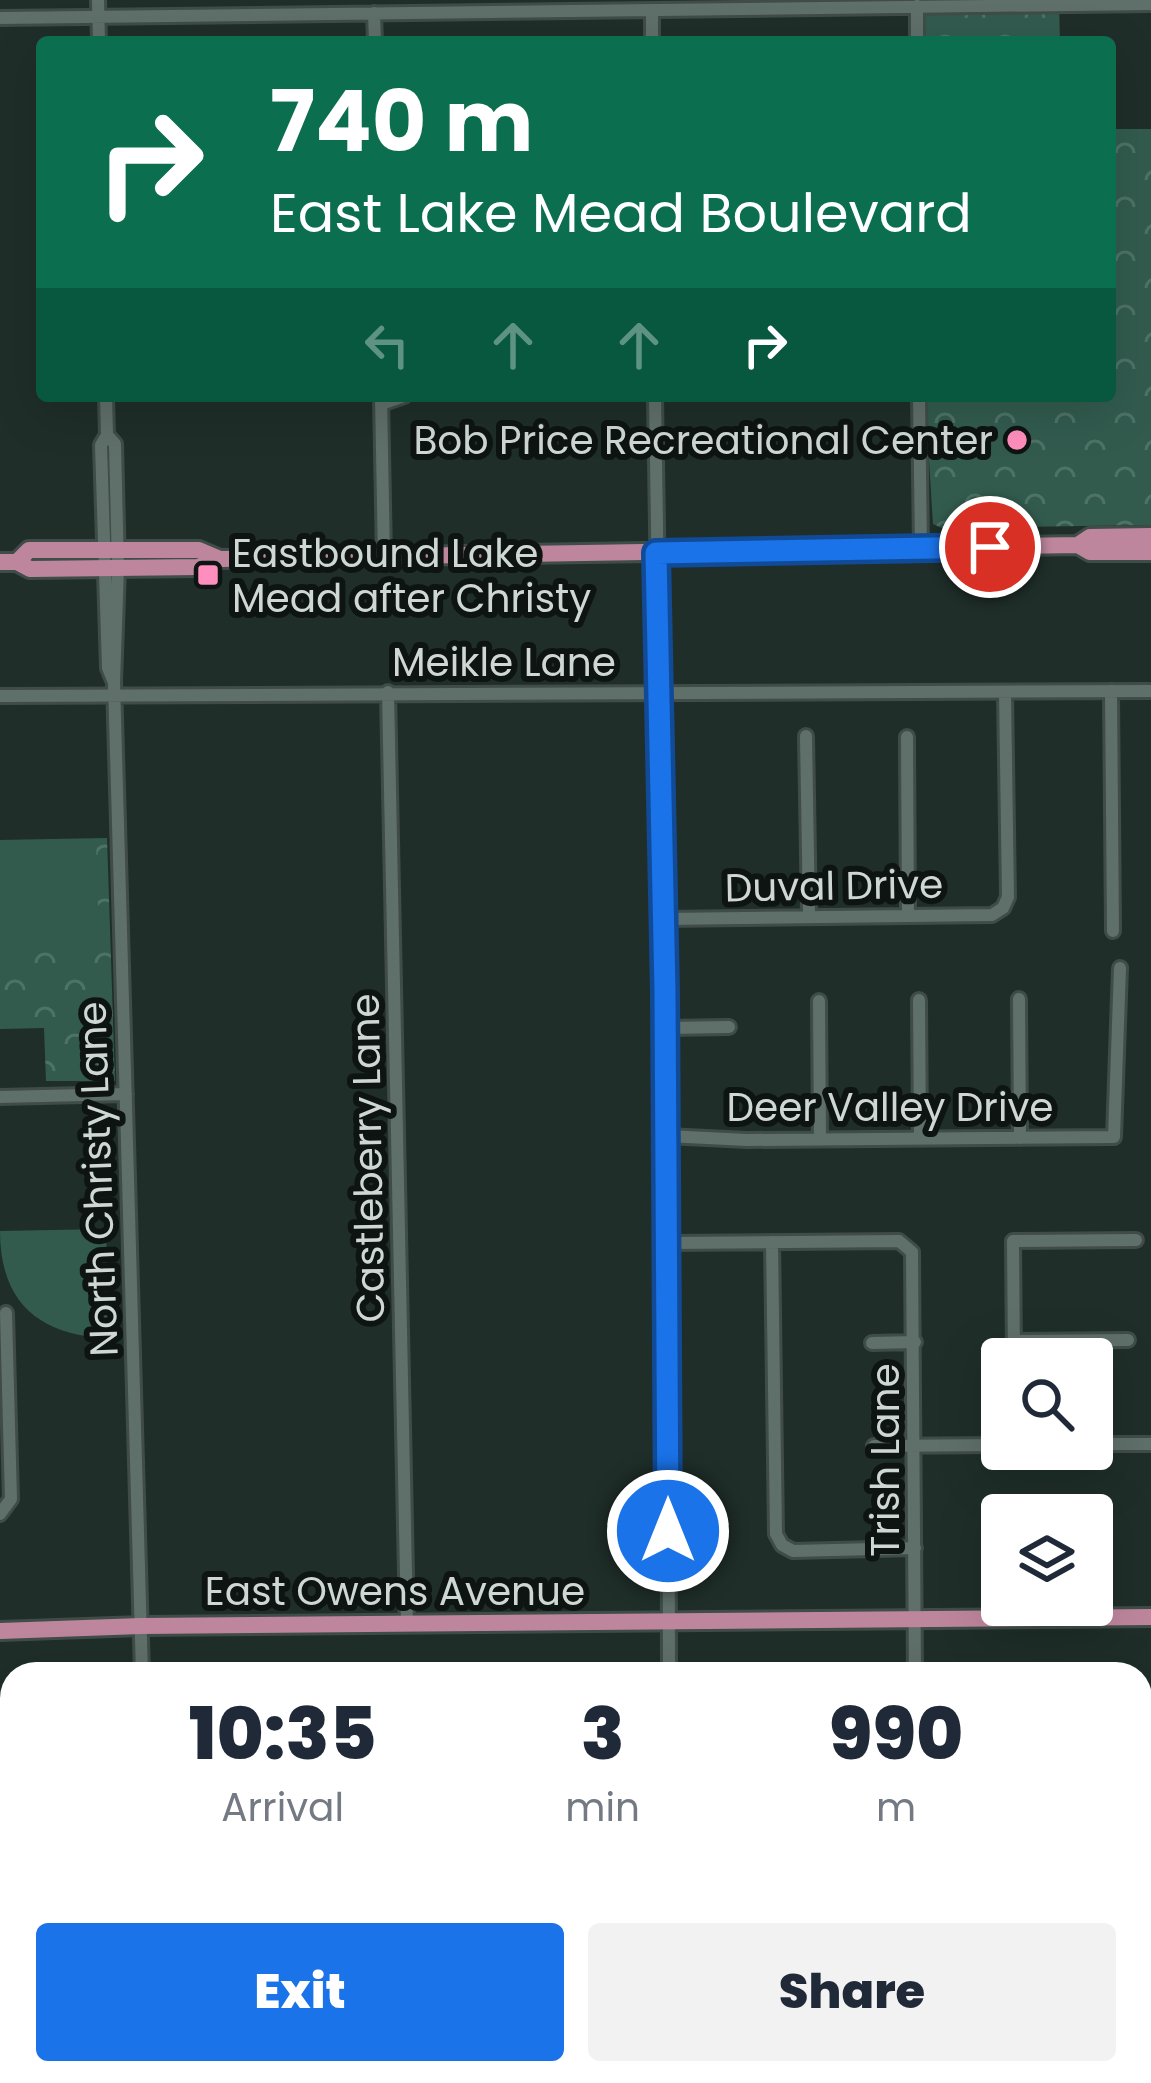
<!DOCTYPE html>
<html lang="en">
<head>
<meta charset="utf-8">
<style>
	body { margin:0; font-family:Poppins,sans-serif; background:#f2f2f3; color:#1f2937; height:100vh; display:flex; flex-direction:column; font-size:45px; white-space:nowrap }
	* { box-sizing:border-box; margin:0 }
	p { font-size:39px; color:#747a83 }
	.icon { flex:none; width:66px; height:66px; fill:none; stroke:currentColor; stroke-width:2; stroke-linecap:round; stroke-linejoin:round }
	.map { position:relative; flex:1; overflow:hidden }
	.side { position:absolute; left:0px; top:1662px; width:1152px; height:423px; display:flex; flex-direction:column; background:#fff; border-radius:36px 36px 0 0; box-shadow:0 12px 48px #0002 }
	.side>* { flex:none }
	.guide { position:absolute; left:36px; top:36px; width:1080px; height:366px; border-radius:12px; box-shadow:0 12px 48px #0002; background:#0b6e4f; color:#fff; overflow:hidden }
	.controls { position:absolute; left:981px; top:1338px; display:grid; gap:24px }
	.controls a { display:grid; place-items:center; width:132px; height:132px; border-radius:12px; background:#fff; box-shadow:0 12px 48px #0002; font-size:60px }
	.pin { position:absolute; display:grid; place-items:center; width:102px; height:102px; color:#fff; margin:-51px; border:6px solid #fff; border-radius:50%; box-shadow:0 3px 12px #0007 }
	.me { position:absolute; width:132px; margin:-66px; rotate:0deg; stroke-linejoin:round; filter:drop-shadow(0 0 9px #0008) }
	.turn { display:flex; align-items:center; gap:42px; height:252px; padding:0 36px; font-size:54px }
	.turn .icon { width:156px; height:156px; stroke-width:2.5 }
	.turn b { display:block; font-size:84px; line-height:102px }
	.lanes { display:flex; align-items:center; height:114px; padding:0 36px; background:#0003; justify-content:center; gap:60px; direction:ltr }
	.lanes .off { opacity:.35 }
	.eta { display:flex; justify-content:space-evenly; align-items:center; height:204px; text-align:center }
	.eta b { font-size:72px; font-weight:800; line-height:84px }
	.action { display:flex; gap:24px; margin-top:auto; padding:24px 36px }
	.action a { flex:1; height:138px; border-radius:12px; background:#1a73e8; color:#fff; font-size:48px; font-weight:800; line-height:138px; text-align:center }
	.action a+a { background:#f2f2f3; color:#1f2937 }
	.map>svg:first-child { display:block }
	.park { fill:url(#park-crowns) }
	.pitch { fill:#325b4e }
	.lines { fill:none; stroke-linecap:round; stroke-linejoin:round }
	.minor-casing { stroke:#3f4c48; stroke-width:18 }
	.major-casing { stroke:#3f4c48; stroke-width:22 }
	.minor { stroke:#5f6f69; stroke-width:12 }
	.major { stroke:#be869d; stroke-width:16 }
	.route-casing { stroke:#114b97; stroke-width:30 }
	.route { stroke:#1a73e8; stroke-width:21 }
	.poi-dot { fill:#fe8ebd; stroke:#0e1412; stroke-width:4.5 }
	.labels { text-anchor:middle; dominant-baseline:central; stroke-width:12; stroke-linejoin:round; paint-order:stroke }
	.poi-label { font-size:39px; fill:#ced7d4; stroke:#0e1412; text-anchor:end }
	.street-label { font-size:39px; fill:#ced7d4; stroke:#0e1412 }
</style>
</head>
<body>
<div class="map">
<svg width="1151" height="2083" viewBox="0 0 1151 2083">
	<defs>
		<pattern id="park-crowns" width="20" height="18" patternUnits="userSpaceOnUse" patternTransform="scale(3)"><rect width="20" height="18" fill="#325b4e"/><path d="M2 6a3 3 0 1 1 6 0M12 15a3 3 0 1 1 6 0" fill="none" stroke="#4e7267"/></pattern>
	</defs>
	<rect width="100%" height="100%" fill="#1f2e29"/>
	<path class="park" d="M1059,4l1,38h-143v-36z
		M1110,129h41v396l-209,3 -9,-4 -8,-128h185z
		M107,838l8,243h-69l-2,-53 -44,1v-189z"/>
	<path class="pitch" d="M96,842l3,97 -7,6 -92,-3c0,-102 0,-99 96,-100z
		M106,1229l3,109c-70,-2 -109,-36 -109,-107z"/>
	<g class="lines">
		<g class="minor-casing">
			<path id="minor" d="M98,0l1,42
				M917,6v36
				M652,10v32
				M374,13l1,29
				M0,18l1151,-14
				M106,396l1,39 -6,10 7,223 5,12
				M381,396l3,161
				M655,396l13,847 1,431
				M919,396l2,152
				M381,404l23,-8
				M107,435l8,9 3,124 -4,114 28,992
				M1111,691l2,240
				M388,692l19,932
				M0,696l1151,-5
				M806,736l3,179
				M907,737l1,178
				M664,919l328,-4 11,-7 5,-11 -3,-205
				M1019,999l1,139
				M919,1000l1,138
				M819,1001l1,138
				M665,1028l64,-1
				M0,1097l126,-3
				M667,1136l80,4 367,-3 6,-169
				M772,1242l4,292 6,11 11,6 122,-3
				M668,1243l231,-2 13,11 3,422
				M1014,1341l114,-1
				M872,1343l43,-1
				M1014,1359l-1,-118 123,-1
				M1092,1444h59
				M874,1446l128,-1
				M0,1514l11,-15 -5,-186
				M268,2073v10
				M587,2073l1,10
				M692,2073l1,10
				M149,2083v-10
				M982,2083l3,-10"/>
		</g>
		<g class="major-casing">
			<path id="major" d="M1078,545l12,-8 61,-1
				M0,562h17l13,7 168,-2 22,-8 858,-14 12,7h61
				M17,562l12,-12h170l21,9
				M0,1631l141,-5 1010,-9"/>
		</g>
		<use href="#minor" class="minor"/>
		<use href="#major" class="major"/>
	</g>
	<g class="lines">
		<g class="route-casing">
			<path id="route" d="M668,1531l-3,-539 -9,-439 334,-6"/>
		</g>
		<use href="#route" class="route"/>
	</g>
	<g class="poi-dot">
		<circle cx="1017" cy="440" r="12"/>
		<rect x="196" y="563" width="24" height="24" rx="6"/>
	</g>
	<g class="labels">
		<g class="poi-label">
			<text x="993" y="440">Bob Price Recreational Center</text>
			<text x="232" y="553" text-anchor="start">Eastbound Lake<tspan x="232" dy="45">Mead after Christy</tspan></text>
		</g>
		<g class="street-label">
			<text x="504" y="662">Meikle Lane</text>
			<text transform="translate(834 886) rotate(-1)">Duval Drive</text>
			<text x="890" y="1107">Deer Valley Drive</text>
			<text transform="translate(368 1158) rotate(-91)">Castleberry Lane</text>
			<text transform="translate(98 1179) rotate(-92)">North Christy Lane</text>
			<text transform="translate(885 1460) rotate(-90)">Trish Lane</text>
			<text x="395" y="1591">East Owens Avenue</text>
		</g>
	</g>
</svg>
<div class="controls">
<a><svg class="icon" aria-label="search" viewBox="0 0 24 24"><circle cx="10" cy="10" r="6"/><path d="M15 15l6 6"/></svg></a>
<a><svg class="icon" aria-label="layers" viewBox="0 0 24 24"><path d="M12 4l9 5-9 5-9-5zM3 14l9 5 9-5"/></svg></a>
</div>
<div class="pin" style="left:990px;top:547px;background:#d93025"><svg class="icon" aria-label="arrive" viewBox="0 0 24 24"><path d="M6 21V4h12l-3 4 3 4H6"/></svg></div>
<svg class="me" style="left:668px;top:1531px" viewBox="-20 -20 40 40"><circle r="17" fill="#1a73e8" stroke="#fff" stroke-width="3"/><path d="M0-11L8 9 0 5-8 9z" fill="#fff"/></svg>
<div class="guide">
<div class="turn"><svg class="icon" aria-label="right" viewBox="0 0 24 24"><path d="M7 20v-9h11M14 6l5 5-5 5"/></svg><div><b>740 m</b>East Lake Mead Boulevard</div></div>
<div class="lanes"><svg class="icon off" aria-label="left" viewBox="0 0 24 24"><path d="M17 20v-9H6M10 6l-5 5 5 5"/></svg><svg class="icon off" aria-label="ahead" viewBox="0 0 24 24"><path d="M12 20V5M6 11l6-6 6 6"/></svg><svg class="icon off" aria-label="ahead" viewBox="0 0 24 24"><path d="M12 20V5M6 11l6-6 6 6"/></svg><svg class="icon" aria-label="right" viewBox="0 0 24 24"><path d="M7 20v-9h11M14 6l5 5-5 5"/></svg></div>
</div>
<section class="side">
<div class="eta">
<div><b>10:35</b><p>Arrival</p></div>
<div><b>3</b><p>min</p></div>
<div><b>990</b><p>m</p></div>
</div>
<div class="action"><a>Exit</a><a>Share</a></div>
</section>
</div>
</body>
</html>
